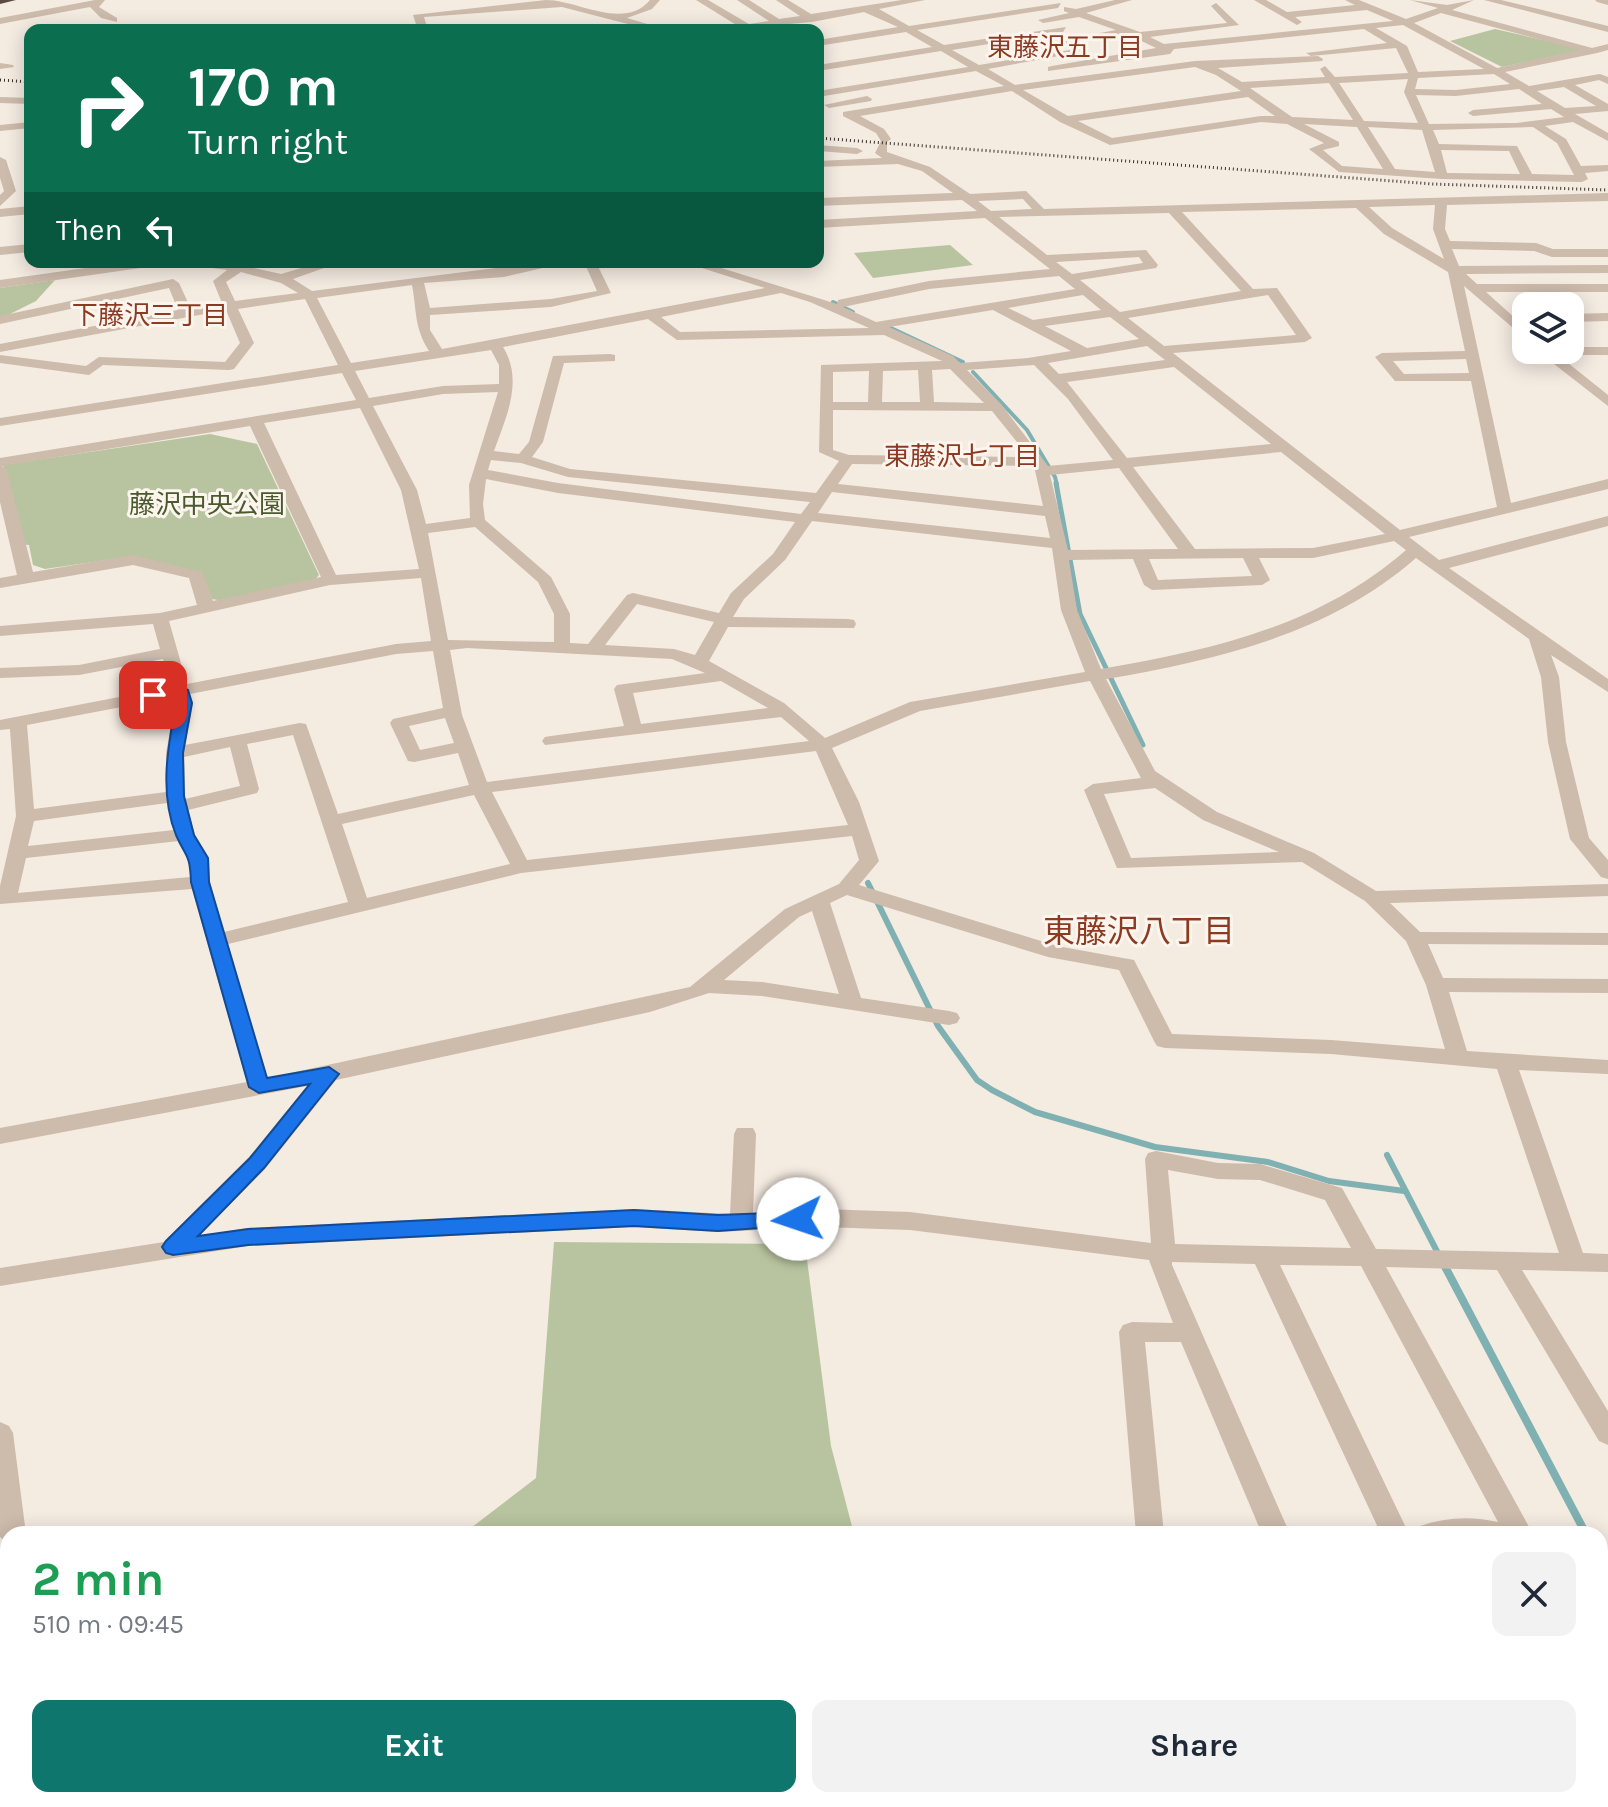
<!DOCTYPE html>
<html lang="en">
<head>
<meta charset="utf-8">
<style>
	body { margin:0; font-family:Karla,"Noto Sans JP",sans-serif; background:#f2f2f3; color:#1f2937; height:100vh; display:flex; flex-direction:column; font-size:30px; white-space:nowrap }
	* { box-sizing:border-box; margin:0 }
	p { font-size:26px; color:#747a83 }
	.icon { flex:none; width:44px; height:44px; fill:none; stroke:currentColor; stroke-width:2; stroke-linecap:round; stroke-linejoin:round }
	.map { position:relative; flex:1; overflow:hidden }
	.sheet { position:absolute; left:0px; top:1526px; width:1608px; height:282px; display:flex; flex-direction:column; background:#fff; border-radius:24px 24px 0 0; box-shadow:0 4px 20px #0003 }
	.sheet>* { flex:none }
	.banner { position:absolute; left:24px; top:24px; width:800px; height:244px; border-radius:16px; box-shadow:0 4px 20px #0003; background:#0b6e4f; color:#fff; overflow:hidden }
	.tools { position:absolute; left:1512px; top:292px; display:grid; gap:16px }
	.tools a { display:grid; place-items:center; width:72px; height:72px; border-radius:16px; background:#fff; box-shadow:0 4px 20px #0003; font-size:40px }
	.pin { position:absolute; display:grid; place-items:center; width:68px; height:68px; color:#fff; margin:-34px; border-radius:16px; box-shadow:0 4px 12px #0006 }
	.me { position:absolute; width:88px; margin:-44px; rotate:266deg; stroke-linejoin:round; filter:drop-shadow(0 0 6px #0008) }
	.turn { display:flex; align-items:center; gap:28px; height:168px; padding:0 32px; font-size:36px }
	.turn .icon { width:104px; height:104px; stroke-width:2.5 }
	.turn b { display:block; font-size:56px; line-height:68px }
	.then { display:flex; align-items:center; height:76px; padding:0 32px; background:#0003; gap:16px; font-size:30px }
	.round { display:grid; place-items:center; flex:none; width:84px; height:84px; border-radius:16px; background:#f2f2f3 }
	.head { display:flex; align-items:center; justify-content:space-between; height:136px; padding:0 32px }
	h1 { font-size:48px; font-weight:700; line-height:60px; color:#1e9e55 }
	.cta { display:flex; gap:16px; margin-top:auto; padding:16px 32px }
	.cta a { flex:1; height:92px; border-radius:16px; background:#0f766e; color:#fff; font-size:32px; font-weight:700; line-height:92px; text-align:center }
	.cta a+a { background:#f2f2f3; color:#1f2937 }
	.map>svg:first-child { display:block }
	.green { fill:#b8c4a0 }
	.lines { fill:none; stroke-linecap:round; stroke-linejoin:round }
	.stream-far3 { stroke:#7fb0b2; stroke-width:4 }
	.stream-far2 { stroke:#7fb0b2; stroke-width:5 }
	.stream-far1 { stroke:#7fb0b2; stroke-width:6 }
	.stream { stroke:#7fb0b2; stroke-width:8 }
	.minor { fill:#cdbbac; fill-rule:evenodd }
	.highway { fill:#5c4a42; fill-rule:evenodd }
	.rail { stroke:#3b302b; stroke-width:3; stroke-dasharray:1 3; stroke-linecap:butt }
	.route { fill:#1a73e8; stroke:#114b97; stroke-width:2 }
	.labels { text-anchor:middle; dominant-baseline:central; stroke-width:6; stroke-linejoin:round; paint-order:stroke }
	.far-neighbourhood-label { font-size:26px; fill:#8c3b22; stroke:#fbf5ee }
	.far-park-label { font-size:26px; fill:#4a5a2e; stroke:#fbf5ee }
	.neighbourhood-label { font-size:32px; fill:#8c3b22; stroke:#fbf5ee }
</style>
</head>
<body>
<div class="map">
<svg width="1608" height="1807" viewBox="0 0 1608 1807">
	<rect width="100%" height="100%" fill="#f4ebe1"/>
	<path class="green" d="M1495,29l83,19 1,3 -77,16 -52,-26z
		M950,245l23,20 -100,13 -19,-25z
		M55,280l-19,21 -36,18v-31z
		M210,434l47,10 62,131 -8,9 -88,17 -11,-2 -10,-25 -68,-18 -89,13 -12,-4 -4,-20 -10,-1 -16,-79z
		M554,1242l251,2 26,202 23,88h-391l73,-56z
		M448,1800h418l-1,7h-416z"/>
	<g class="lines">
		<path class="stream-far3" d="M833,302l20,10
			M891,328l72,34
			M973,372l54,58 28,47 2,8"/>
		<path class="stream-far2" d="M1056,483l24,131 63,131"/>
		<path class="stream-far1" d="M868,883l70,143 39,54 15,10 43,22 120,35 113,15 61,19 75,10
			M1387,1155l55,106"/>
		<path class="stream" d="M1441,1259l145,275"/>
		<path class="minor" d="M95,0h10l-6,7 18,11v4l-16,-4 -11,-11 -90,17v-6z
			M546,0c32,0 78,31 104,0h10l-8,9 -25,9 41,12h-17l-89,-23 -138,10 4,13h-10l-5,-15z
			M696,0h12l41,24 20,-3 -32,-21h12l30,19 21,-3 -24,-16h12l23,14 91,-14h23l-46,9 30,17 152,-23 -3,5 -141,22 27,15 122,-18 -3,5 -111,18 27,15 91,-15 5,3 -87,16 27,16 180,-24 123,-5 5,3 -1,2 -104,7 24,14 83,-5 -5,-8 5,-3 10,11 73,-4 -12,-25 -85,8 -5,-3 81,-10 -23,-14 -190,20 -4,5 -122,17v-4l4,-1 104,-18 -29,-14 -80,13 -5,-3 74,-14 -37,-13 -36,6 -5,-3 31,-7 -5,-2v-4l12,2 39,-9h17l-46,13 54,19 87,-9 -16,-17 5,-3 23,22 -89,12 14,7 229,-23 -26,-11 -72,7 7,5 -5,3 -43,-25h12l21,12 68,-7 -10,-5h14l47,19 32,-11 -28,-8 37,5 27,-5 -22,10 140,38 16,-4v6l-11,3 -92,19 24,14 71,-12 8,3v7l-9,-4 -24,5 33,19v7l-33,3 33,19v8l-35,-19 -28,4 21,13 15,27 27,-1v6l-23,2 3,6 -6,3 -140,-3 -103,-7 -30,-23 15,-6 -37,-19 -26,-2 -151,23 -50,-23 -48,-31 -152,25 24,13 7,10 -4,3v10l43,15 40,27 56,-3 18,18 564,-16v8l-161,4 -2,24 5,12 86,2 17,6h55v8h-56l-18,-6 -82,-2 7,17 149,-1v8l-142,1 11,10h131v8h-122l40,36v11l-62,-53 47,217 97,-24v10l-199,48 30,23 169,-44v10l-159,42 159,111v13l-57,-37 8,22 7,65 23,96 19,22v19l-7,-2 -31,-38 -22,-97 -7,-65 -12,-38 -113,-81c-87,76 -199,102 -310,121l49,92 62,41 97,41 62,38 232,-7v12l-218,7 30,29 188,1v12l-180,-1 15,34 165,1v14l-159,-1 18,59 141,9v14l-89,-4 64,183 25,1v18l-86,-2 86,141v34l-9,-4 -102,-171 -111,-3 147,267h-117l4,-8c26,-9 52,-10 78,-4l-137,-256 -81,-1 129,269h-28l-126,-270 -83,-2v3l118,269h-28l-81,-192h-36l19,192h-28l-17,-202 4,-7 9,-3 41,1 -24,-63 -239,-30 -88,-3 -104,5 -84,-5 -386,19 -248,40v-18l164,-26 85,-85 58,-71 -307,58v-16l247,-46 -55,-193 -192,15v-18l16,-70 -6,-87 -10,1v-10l171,-33 -8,-28 -84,16 -79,3v-10l79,-3 81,-16 -7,-25 -153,12v-10l160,-13 37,-8 -8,-27 -56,-13 -133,23v-10l17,-3 -17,-73v-44l356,-58 -14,-27 -342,53v-8l338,-53 -33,-66 -67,10 16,34 -20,26 -5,1 -126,-5 -14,10 -89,-12v-8l86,11 13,-9 126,5 15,-19 -14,-33 -226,42v-8l178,-34 -9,-22 -169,36v-8l173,-37 6,4 11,24 32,-4 -9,-22 14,-11 -31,-4 -6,-4h36l55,12 41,-12h19l-48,17 19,12 231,-29h26l-65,15 -80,6 6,25 121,-9 46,-8 -13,-29h12l15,31 -60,14 -121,8v15l12,19 323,-61 -82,-26h19l135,42 1,-4 91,-19 121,-12 -65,-51 -167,10v-8l159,-9 -15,-11 -144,6v-8l135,-5 -31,-22 -24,-7 -80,3v-6l64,-3 -7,-5 6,-12 -5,-8 -33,-17v-4l161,-26 -28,-15 -158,26v-6l150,-24 -27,-16 -123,20v-6l114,-18 -26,-15 -88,14v-6l80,-13 -34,-15 -52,10 -88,8 14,-4zM1441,13l138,37 -82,18 -83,-45zM1403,25l81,44 -66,3 -11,-26 -31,-18zM1195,67l21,8 25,16 -173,25 -45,-26zM1494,74l16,10 -54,6 -41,-1 3,-11zM1408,79l-4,13 14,31 -54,-2 -25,-38zM1329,83l24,37 -61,-3 -42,-29zM1564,87l32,19 -31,2 -28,-17zM1519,89l23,15 -69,6 -5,3 5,3 78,-7 13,8 -47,6 -88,1 -13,-29 40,1zM1248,97l27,19h-14l-149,22 -34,-17zM1304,124l53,3 26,42 -41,-3 -19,-16 16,-4v-4zM1368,127l54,3 13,42 -40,-3zM1533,127l24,16 17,32 -42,-1 -15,-28 -78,-2 -6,-14zM1441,150l68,1 11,23 -73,-1zM1023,199l9,10 -41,2 -13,-10zM1435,205l-2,24 11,30 -52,-31 -23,-21zM1356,208l28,26 64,38 17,79 -83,2 -7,4 20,24h76l26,126 -97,23 -227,-177 132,-11 7,-4 -35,-50 -24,1 -71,-77zM1169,213l72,78 -121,21 -40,-32 76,-12 2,-3 -12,-15 -99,5 -48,-38zM1139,257l4,6 -71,11 -16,-12zM241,272l40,11 17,10 -63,8 -9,-19zM1059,276l16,13 -199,33 -33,-15 86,-18zM412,285c5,27 2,42 17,66l-78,12 -34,-65zM781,293l29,9 59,26 -189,4 -19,-15zM1083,295l18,15 -68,10 -25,-12zM1268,295l28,40 -132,11 -36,-28zM993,310l78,41 -43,7 -68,5 -7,-7 -64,-29zM1110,317l29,22 -52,9 -42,-22zM648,319l29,21 207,-5 58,26 -121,4 -2,87 20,9 -23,32 -246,-24 -38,-12 11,-15 21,-79 51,-2v-6l-5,-1 -57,2 -24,86 -10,12 -25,-3c12,-34 30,-70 9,-104zM1147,346l18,14 -106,14 -11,-11zM491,350l8,15v19l-56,2 -74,12 -14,-27zM1466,359l3,14 -65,1 -11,-13zM1034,365l34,34 45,61 -65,6 -47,-62 -34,-34zM1174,367l97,77 -144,14 -60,-76zM950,369l34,34 -50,-1 -2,-32zM918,370l2,32h-38l1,-31zM869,371l-1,31h-35v-30zM498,392l-29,93 1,33 -44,6 -9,-34 -44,-84 70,-12zM360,408l41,82 18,79 -83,6 -72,-152zM833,410l159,1 37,46 -180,-2 -16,-5zM250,426l71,151 -108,24 -11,-29 -69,-17 -100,17 -26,-102 -5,-4zM1281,452l104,82 -72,14 -118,1 -62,-82zM491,460l30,3 47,14 242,25 -9,12 -243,-31 -70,-13zM852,464l182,2 9,40 -205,-22zM1119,468l59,81 -110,1 -18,-75zM486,479l72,14 237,29 -22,32 -42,39 -12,20 -86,-20 -6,2 -39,49 -18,-1v-29l-19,-37 -66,-57 -2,-16zM832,492l213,24 5,22 -232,-25zM812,521l240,27 9,62 24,62 -175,30 -85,36 -41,-35 -75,-42 19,-34 126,1 2,-4 -2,-4 -6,-1 -115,-2 11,-18 41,-39zM475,527l63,55 16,32v28l-106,-2 -20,-107zM1394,541l12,9c-87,76 -193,100 -305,119l-24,-59 -8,-50 64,-1 11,26 8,5 110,-5 8,-5 -11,-22h54zM1243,558l9,18 -94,4 -9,-21zM421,578l10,63 -35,3 -209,40 -18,-63 161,-36zM637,604l77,18 -19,33 -21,-6 -69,-4zM467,648l205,11 33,14 -88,12 -3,4 10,37 -73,10 -6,1 -3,4 3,4 236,-28 28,24 -322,41 -25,-67 -12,-65zM433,651l10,57 -50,11 -3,4 18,38 6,1 44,-9 11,32 -131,29 -32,-90 -6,-1 -115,22 8,-42 -3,-9 206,-40zM721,681l47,27 -127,16 -8,-31zM1090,681l51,97 -48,6 -9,6 33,78 185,-6 63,39 41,40 20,44 19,64 -114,-9 -159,-6 -38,-74 -77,-14 -198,-61 20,-24 -20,-59 -27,-54 88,-37zM174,697l1,6 -9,50v39l-132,17 -7,-84zM445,718l9,25 -34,7 -11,-24zM293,735l55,167 -124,30 -14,-50 -1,-24 -14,-23 -7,-25 69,-17 2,-4 -12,-45zM230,747l10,39 -55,13 -1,-42zM816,751l32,74 -321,35 -35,-68zM1155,788l48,32 76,32 -148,6 -27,-64zM474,795l36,69 -143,34 -25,-74zM167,803l7,27 -146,16 6,-25zM852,836l7,24 -20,24 -54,25 -95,78 -423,91 -39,-134 293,-71zM179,841l10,17 1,19 -172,16 8,-35zM847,895l201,62 71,13 35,71 3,5 8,2 166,6 166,15 62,184 -183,-4 -34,-61 -82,-24 -42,-1 -62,-12 -8,2 -3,6 6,84 -241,-31 -88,-3 -69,4 3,-79 -3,-6h-16l-3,6 -4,80 -96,-5 -386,19 -50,8 67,-67 71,-89 314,-68 59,-19 53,3 187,29 8,-2 3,-5 -3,-5 -8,-2 -88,-13 -31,-95zM812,911l27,83 -77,-12 -38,-2 75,-63zM1168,1170l50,9 42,1 65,20 26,48 -176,-4z
			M1484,0h17l107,26v6z
			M1595,0h13v5l-11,-3z
			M0,63l13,2 1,2 -14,2z
			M867,96l5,3 -1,2 -42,7 -5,-3z
			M0,97l30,1v6l-30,-1z
			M30,122v6l-30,3v-6z
			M818,145l39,3 6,3 -6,3 -39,-3z
			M0,157l6,3 10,31 -16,15v-11l4,-4 -4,-13z
			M30,206v8l-30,3v-8z
			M30,244v8l-30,3v-8z
			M128,262h33l-6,4 -155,22v-8z
			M1608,313v8l-38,1v-8z
			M1570,347h38v8h-50l50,40v11l-72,-56h34z
			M0,1422l9,4 4,7 13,101h-18v10l-8,-7z
			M1600,1546l8,2v24l-8,-2z
			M21,1800h30l1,7h-30z
			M1182,1800h30l-1,7h-30z"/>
		<path class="highway" d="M0,0h16l-16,4z"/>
		<path class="rail" d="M0,80l30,2
			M818,138l615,46 175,6"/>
	</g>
	<path class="route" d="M180,686l8,4 4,13 -9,50 1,43 10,39 14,23 1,24 58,196 62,-11 10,7 -75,94 -66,68 50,-7 386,-19 84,5 80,-3 8,2 3,5 -3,6 -88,6 -84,-5 -386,19 -75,10 -7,-2 -4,-6 4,-6 84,-83 60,-74 -51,9 -10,-6 -58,-205c-1,-29 -5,-24 -15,-47 -17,-43 -8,-89 0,-132l-2,-7 -21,4 -8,-5 2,-3z"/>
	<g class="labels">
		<g class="far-neighbourhood-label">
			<text x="1065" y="47">東藤沢五丁目</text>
			<text x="150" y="315">下藤沢三丁目</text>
			<text x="962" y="456">東藤沢七丁目</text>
		</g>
		<g class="far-park-label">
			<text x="207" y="504">藤沢中央公園</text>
		</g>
		<g class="neighbourhood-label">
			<text x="1139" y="931">東藤沢八丁目</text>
		</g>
	</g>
</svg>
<div class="tools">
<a><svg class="icon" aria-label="layers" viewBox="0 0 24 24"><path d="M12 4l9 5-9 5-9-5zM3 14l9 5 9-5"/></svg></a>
</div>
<div class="pin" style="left:153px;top:695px;background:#d93025"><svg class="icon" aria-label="arrive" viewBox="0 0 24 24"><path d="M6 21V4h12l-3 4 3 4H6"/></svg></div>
<svg class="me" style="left:798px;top:1219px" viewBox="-20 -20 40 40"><circle r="19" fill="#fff"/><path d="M0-13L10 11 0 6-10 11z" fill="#1a73e8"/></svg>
<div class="banner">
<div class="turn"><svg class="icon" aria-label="right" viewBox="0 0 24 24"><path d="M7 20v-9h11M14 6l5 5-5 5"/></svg><div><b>170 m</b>Turn right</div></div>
<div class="then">Then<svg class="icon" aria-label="left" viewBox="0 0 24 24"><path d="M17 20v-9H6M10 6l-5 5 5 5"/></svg></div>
</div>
<section class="sheet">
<div class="head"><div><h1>2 min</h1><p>510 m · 09:45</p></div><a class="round"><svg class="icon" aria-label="close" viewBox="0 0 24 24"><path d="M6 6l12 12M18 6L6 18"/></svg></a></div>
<div class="cta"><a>Exit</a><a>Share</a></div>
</section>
</div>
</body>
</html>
